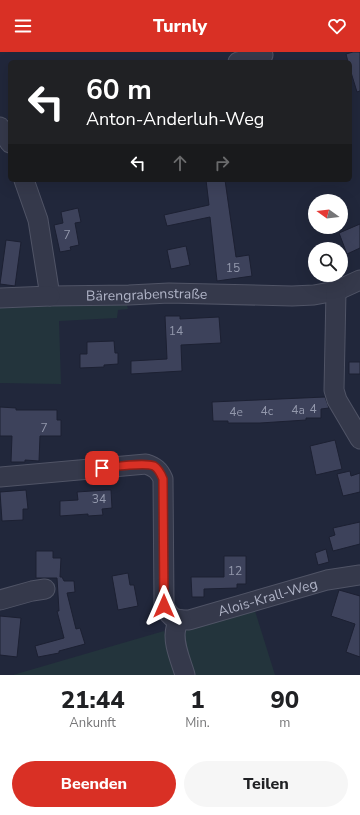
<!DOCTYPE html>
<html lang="de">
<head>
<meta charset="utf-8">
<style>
	body { margin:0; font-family:"Nunito Sans",sans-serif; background:#f6f6f6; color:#202124; height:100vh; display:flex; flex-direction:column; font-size:15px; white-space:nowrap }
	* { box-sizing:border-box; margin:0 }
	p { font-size:13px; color:#757577 }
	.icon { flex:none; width:22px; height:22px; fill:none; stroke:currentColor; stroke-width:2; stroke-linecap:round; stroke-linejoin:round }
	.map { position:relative; height:623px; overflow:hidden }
	.sheet { display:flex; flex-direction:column; background:#fff; flex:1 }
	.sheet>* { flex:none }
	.hud { position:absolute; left:8px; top:8px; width:344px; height:122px; border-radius:6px; box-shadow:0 4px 16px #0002; background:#202124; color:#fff; overflow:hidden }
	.needle { width:26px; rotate:285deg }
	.tools { position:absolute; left:308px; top:142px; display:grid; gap:8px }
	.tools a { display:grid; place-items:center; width:40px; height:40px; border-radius:50%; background:#fff; box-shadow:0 4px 16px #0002; font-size:20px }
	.pin { position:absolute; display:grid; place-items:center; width:34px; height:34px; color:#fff; margin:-17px; border-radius:8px; box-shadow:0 2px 6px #0006 }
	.me { position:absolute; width:44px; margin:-22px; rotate:0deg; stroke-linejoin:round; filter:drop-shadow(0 0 3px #0008) }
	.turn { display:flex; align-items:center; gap:14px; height:84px; padding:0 12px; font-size:18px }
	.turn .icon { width:52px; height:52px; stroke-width:2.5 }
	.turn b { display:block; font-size:28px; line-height:34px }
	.lanes { display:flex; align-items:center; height:38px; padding:0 12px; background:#0003; justify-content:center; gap:20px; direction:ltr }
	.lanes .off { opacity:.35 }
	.eta { display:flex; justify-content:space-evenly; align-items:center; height:68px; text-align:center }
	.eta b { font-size:24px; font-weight:800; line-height:28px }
	.action { display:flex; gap:8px; margin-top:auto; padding:8px 12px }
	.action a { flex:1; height:46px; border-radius:24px; background:#d93025; color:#fff; font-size:16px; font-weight:800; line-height:46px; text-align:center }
	.action a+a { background:#f6f6f6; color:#202124 }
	header { display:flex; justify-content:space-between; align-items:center; height:52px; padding:0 12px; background:#d93025; color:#fff; font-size:18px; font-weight:800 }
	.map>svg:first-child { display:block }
	.green { fill:#23343c }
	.building { fill:#3d425b; stroke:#1c2032 }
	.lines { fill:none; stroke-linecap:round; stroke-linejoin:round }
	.minor-casing { stroke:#505466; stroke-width:21 }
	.minor { stroke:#35394b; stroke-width:19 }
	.route-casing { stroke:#8d1f18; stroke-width:10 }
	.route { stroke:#d93025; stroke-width:7 }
	.labels { text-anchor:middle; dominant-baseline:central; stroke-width:3; stroke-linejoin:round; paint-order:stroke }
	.number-label { font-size:12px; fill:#9398ac }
	.street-label { font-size:14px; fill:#b0b4c7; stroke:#1a1e30 }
</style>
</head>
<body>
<header><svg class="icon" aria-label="menu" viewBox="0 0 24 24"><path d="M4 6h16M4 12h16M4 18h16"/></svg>Turnly<svg class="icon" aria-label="heart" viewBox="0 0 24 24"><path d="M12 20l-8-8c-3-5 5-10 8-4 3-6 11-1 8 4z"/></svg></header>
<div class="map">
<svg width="360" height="623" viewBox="0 0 360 623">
	<rect width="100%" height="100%" fill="#21273b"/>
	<path class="green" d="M126,250l2,7 -10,1 -1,8 -58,3 2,63 -61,-1v-80z
		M255,559l20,64h-83l-11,-41 4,-4z
		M164,579l14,44h-165z"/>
	<path class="building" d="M353,0h7v39l-3,1 -7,-23v-7h-2l-2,-8z
		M206,128h19l11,77 13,-2 3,21 -35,5 -7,-64 -43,9 -3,-11 45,-10z
		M78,156l3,14 -6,1 4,22 -9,2 1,3 -11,2 -6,-27 9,-2 -2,-11z
		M360,172v24l-13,6 -8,-21z
		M6,188l15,2 -6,44 -15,-2z
		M186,194l4,19 -19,4 -4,-19z
		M165,264h15v3l39,-2 2,26 -40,2 1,26 -51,3v-13l36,-2z
		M114,289l1,12h3v11l-14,1v2l-24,1v-14h7v-12z
		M349,310h11v12h-11z
		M325,345l4,11 -8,1v9h-15v2l-46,3h-32v-2h-15l-1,-19z
		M0,355l16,1v2h41v10h4v16h-21l-1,25 -14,-1v2h-14l1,-26h-12z
		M335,388l7,29 -26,6 -6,-29z
		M350,419l1,5 9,-3v19l-17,4 -6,-22z
		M26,438l2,19h-5v11l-21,1 -2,-29z
		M106,438h5l1,18 -10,1 1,6 -15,1v-2l-28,2v-15l18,-1 -1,-8z
		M360,470v22l-27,7 -4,-14 6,-2 -2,-7z
		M326,497l3,13 -11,3 -3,-12z
		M36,499h17v7h8l-1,19h2l2,4h10l1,11 -8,1 9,36 4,-1 5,16 -26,7v2l-21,4 -3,-11 29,-8 -7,-27h2l-2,-33h-21z
		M224,504h22v28h-9v4l-33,1v8h-12l-1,-20h33z
		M128,521l2,12h4l4,21 -20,4 -6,-34z
		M339,538l21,6v61l-14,-5 9,-28 -24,-8z
		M0,564l21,2 -4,39 -17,-2z"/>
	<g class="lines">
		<g class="minor-casing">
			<g id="minor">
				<path d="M238,10l25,-7"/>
				<path d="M0,75l10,16"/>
				<path id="s1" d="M24,128l14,40 12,76 79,-1 40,-2 123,3 22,-1 22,-4 24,-11"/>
				<path d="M336,239l-2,99 3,10 23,39"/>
				<path d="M0,246l50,-2"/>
				<path id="s2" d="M0,425l146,-13c9,3 13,6 17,15l1,127c7,13 11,14 25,14l138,-40 33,-5"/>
				<path d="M0,548l32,-9 13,-2"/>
				<path d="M181,568c-2,2 -5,5 -5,8 -4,14 5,33 9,47"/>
			</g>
		</g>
		<use href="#minor" class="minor"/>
	</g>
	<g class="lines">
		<g class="route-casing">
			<path id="route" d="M102,416c12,-1 42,-6 52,-2 5,3 7,8 9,13l1,127"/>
		</g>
		<use href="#route" class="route"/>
	</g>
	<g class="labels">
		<g class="number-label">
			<text x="67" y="183">7</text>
			<text x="233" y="216">15</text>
			<text x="176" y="279">14</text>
			<text x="313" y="357">4</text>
			<text x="298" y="358">4a</text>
			<text x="267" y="359">4c</text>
			<text x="236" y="360">4e</text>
			<text x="44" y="376">7</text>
			<text x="99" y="447">34</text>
			<text x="235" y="519">12</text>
		</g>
		<g class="street-label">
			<text stroke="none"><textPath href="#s1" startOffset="216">Bärengrabenstraße</textPath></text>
			<text stroke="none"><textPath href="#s2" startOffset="410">Alois-Krall-Weg</textPath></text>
		</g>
	</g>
</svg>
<div class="tools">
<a><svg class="needle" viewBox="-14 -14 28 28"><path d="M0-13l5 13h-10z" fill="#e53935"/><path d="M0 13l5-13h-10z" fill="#757577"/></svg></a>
<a><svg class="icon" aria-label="search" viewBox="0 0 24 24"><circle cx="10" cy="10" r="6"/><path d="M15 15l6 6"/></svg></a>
</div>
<div class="pin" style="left:102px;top:416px;background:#d93025"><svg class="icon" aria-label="arrive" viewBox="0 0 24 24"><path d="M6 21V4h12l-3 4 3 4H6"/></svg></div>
<svg class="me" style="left:164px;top:554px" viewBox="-20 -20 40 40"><path d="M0-17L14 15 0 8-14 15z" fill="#d93025" stroke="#fff" stroke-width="4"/></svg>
<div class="hud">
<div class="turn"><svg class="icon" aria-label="left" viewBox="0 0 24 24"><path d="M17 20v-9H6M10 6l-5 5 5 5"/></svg><div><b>60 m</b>Anton-Anderluh-Weg</div></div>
<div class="lanes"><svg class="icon" aria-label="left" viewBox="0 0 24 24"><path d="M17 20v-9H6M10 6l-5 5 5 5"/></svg><svg class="icon off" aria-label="ahead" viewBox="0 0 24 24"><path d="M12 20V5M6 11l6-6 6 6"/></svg><svg class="icon off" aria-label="right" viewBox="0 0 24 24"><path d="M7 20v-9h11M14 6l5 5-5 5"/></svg></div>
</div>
</div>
<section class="sheet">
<div class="eta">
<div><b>21:44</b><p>Ankunft</p></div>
<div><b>1</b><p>Min.</p></div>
<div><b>90</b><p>m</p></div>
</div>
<div class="action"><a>Beenden</a><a>Teilen</a></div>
</section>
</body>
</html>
